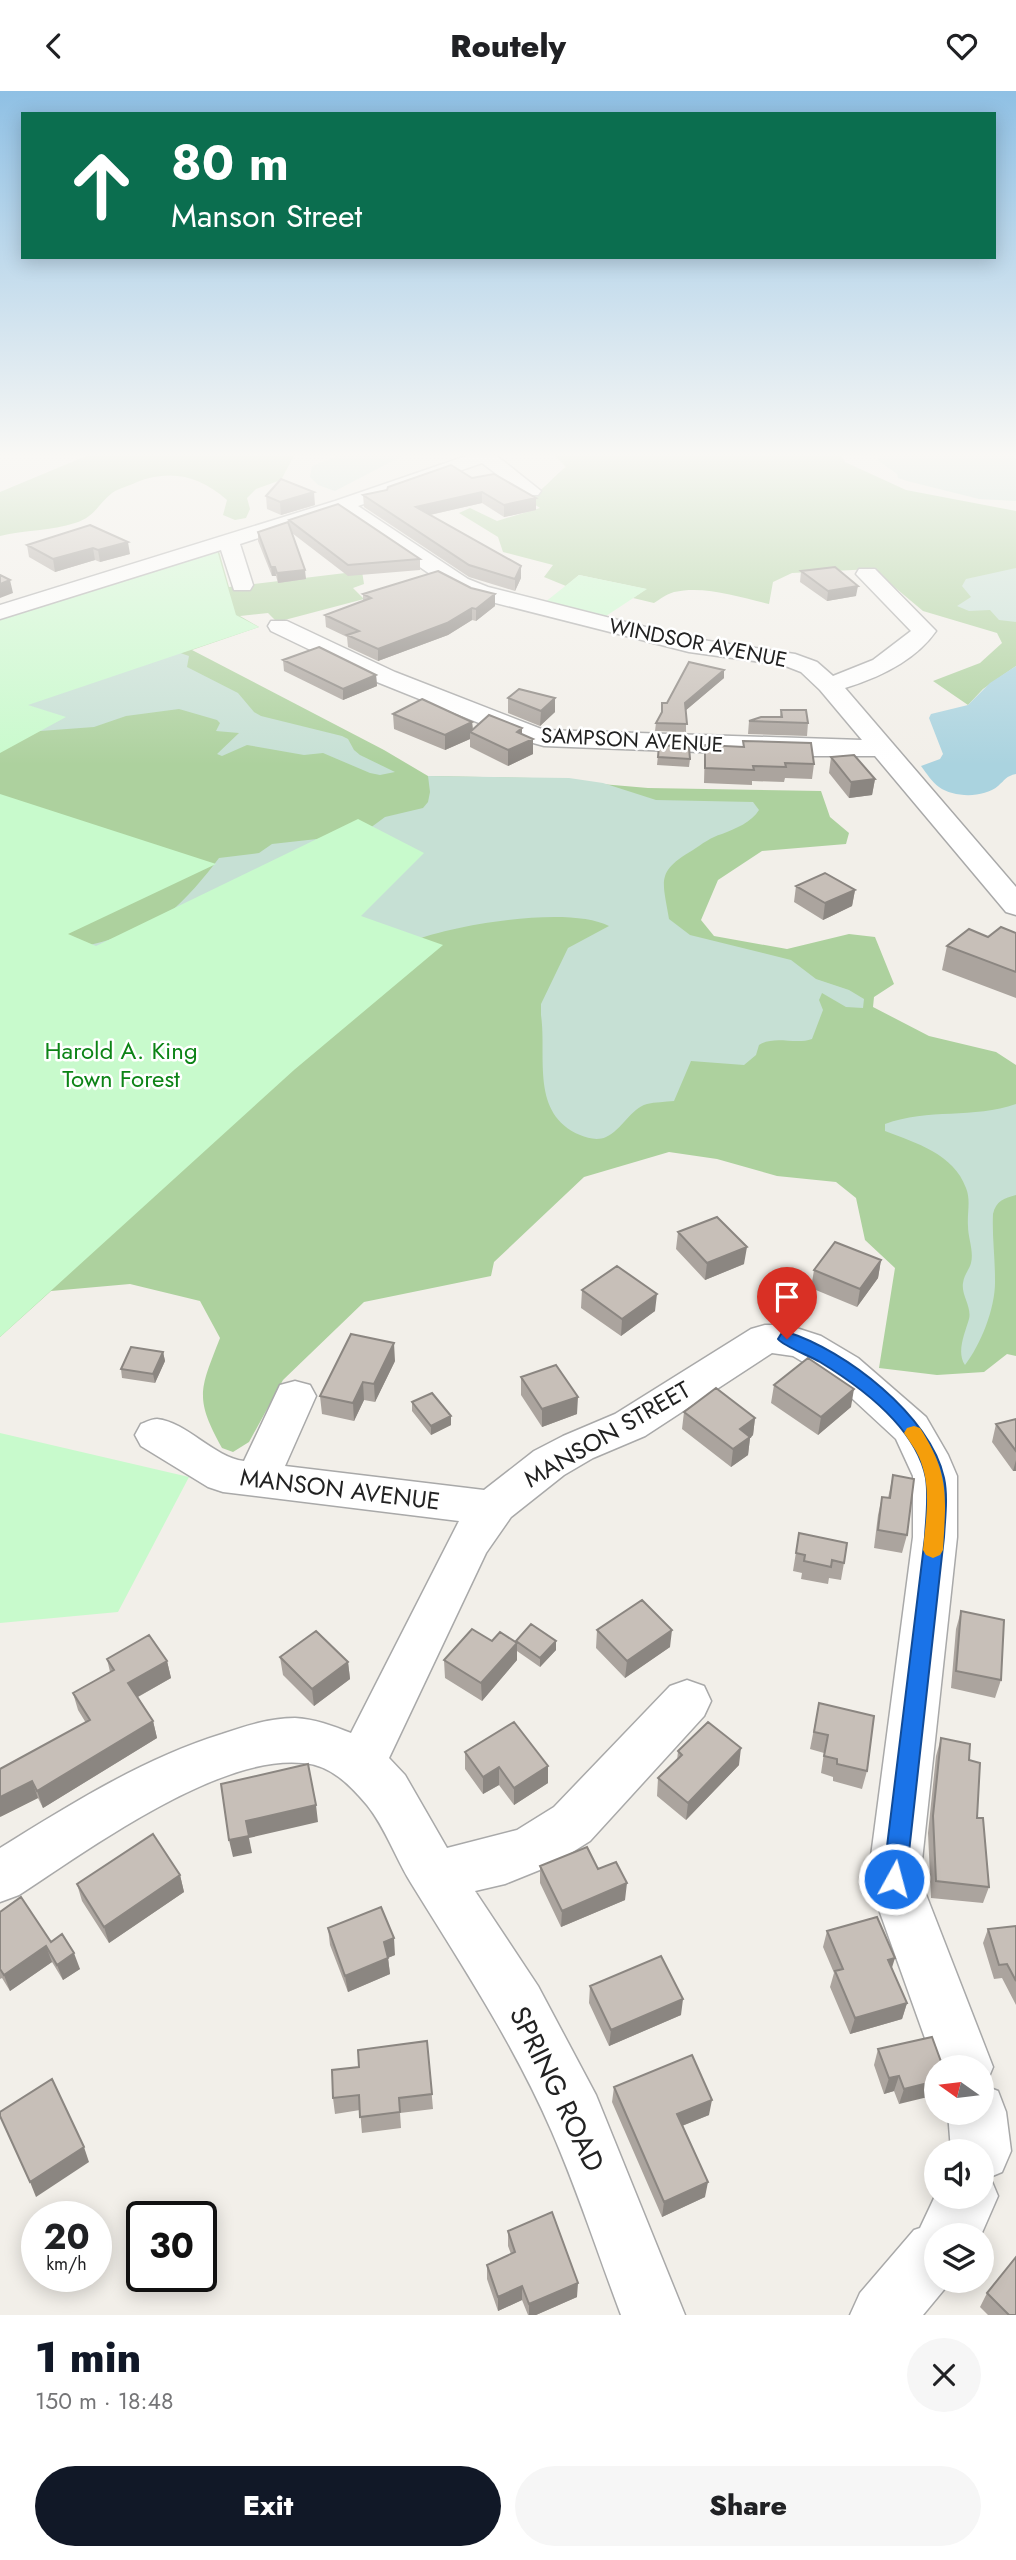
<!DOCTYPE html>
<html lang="en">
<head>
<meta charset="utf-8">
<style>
	body { margin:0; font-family:Jost,sans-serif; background:#f6f6f6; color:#202124; height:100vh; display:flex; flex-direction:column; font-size:26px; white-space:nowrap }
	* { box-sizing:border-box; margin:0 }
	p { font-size:23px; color:#757577 }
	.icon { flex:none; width:38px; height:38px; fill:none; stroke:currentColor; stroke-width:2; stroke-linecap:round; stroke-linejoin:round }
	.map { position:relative; height:2224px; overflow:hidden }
	.drawer { display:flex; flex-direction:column; background:#fff; flex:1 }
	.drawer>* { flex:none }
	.hud { position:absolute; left:21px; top:21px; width:975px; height:147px; border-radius:0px; box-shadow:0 4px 18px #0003; background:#0b6e4f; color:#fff; overflow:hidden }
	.needle { width:46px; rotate:284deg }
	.fabs { position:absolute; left:924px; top:1964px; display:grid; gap:14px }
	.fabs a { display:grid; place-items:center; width:70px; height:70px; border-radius:50%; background:#fff; box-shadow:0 4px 18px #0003; font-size:35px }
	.speed { position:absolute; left:21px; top:2110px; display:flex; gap:14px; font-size:35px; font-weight:700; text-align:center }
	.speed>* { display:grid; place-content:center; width:91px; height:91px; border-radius:50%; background:#fff; box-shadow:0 4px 18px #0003; line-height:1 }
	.speed small { font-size:18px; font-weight:400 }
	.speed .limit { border:4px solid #111; border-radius:10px; background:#fff; color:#111 }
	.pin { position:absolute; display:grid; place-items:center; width:60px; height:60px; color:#fff; margin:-72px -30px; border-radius:50% 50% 50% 0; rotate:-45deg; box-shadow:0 0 7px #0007 }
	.pin .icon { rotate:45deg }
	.me { position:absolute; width:77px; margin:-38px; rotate:7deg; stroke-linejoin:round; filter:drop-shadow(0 0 5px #0008) }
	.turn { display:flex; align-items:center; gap:24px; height:147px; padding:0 35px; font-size:32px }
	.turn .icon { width:91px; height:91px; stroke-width:2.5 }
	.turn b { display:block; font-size:49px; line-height:60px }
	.round { display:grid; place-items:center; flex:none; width:74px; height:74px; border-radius:37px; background:#f6f6f6 }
	.overview { display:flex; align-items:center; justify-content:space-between; height:119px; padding:0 35px }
	h1 { font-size:42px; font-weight:800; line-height:52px; color:#111827 }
	.button { display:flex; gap:14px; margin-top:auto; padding:14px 35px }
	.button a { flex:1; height:80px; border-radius:42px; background:#111827; color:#fff; font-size:28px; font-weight:800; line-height:80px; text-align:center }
	.button a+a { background:#f6f6f6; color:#202124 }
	header { display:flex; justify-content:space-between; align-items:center; height:91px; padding:0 35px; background:#fff; font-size:32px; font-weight:800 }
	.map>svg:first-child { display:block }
	.forest { fill:#add19e }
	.wetland { fill:#c6e0d4 }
	.park { fill:#c8facc }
	.water { fill:#aad3df }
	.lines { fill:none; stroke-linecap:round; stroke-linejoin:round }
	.minor-casing { stroke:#a9a9a9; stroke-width:3 }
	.minor { fill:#fff; fill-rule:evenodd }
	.wall { fill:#aba49e }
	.shaded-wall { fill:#8b8681 }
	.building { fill:#c7bfb8; stroke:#8b8681; stroke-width:2 }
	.route { fill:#1a73e8; stroke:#114b97; stroke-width:2 }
	.slow { fill:#f59e0b }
	.labels { text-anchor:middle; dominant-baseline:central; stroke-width:5; stroke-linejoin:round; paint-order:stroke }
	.far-street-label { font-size:21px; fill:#222; stroke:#fff }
	.park-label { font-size:24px; fill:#0c8416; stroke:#fff }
	.street-label { font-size:24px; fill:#222; stroke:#fff }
	.near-street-label { font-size:28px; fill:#222; stroke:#fff }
</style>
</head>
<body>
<header><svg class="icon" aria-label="back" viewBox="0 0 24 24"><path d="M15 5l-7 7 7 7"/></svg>Routely<svg class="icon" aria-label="heart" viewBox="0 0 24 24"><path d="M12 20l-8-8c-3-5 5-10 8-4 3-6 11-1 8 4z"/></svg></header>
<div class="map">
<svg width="1016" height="2224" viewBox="0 0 1016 2224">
	<rect width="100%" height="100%" fill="#f2efe9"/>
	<path class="forest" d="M91,363h204l-14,26 -25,9 -9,9 3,11 -4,9 -11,2 -12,-5 4,-15c-27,-24 -56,-31 -90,-18 -8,4 -18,6 -25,11 -14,11 -17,24 -37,30 -23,8 -51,7 -75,13v-44z
		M553,363h287l5,8 61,28 110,21v155l-33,23 -15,16 -35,-24 47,-18 22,-20 -5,-10 -74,-22 -50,-42 -81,4 -19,9 -4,22c-29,-7 -65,-19 -95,-12 -7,2 -14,7 -20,11l-21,-5 13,-9 -67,-14 -13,11 -22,-9 9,-12 -50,-13 -5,-15 -39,-24 11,-5 27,13 43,-13 -15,-10c18,-5 26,-20 41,-31z
		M219,460l10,36 133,-16 2,13 -11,4 11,11 -87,23 -9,-9 -28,3 19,11 -67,23 192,100 44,26 104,2 116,10 173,3 9,26 19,16 -3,11 -84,7 -44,29 -17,40 13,16 73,13 62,-15 26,3 19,47 -20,13 -1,10 56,29 67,16 20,13v291l-9,-2 -23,18 -47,3 -58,-7 16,-100 -30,-28 -9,-42 -20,-16 -59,-6 -60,-17 -48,-7 -85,25 -90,85 -3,14 -127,26 -81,78 -34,62 -16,10 -11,-4c-28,-51 -22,-58 -2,-110l-20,-37 -70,-17 -79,7 -51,46v-598z"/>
	<path class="wetland" d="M342,363h64l-71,37 -17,-6 -8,-8 2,-11z
		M876,363h140v47l-37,-2 -72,-18 -9,-3 -1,-4 -18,-13z
		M1016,477v54l-17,-2 -9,-10 -21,1 -12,-5 14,-9 -9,-11 4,-7z
		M169,558l20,7 -2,11 51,26 16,19 7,4 81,20 6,3 6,11 6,5 35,17 -15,3 -10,-2 -47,-20 -19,2 -57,-10 -25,11 -5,-2 22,-21 -23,-2 4,-8 -3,-3 -38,-11 -53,7 -32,11 -67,5 -27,-58z
		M428,685l141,2 34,5 53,17 97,2 6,8c-7,12 -24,19 -37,24 -11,3 -20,10 -29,16 -38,22 -30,31 -24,69l21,16 101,25 25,19 33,11 15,9 -1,9 -17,-1 -24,-14 -3,7 4,10 -11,29c-17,6 -37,-4 -53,6l-3,10 -12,10 -53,-4 -17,40c-9,1 -19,1 -27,3 -17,5 -25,26 -41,33 -9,4 -18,1 -26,-2 -50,-21 -33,-78 -39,-120v-11l27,-56 41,-22c-41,-21 -160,-1 -202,17l-407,71 90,-69c18,-4 63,-19 77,-30 20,-17 37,-37 52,-57l40,-5 13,-9 90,-10 23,-17 38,-9 5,-6 2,-10z
		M1016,1013v91c-12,3 -20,6 -23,19 -1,22 2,43 2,65 1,28 -14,65 -30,86 -9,-13 0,-32 4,-46 3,-12 -8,-24 -6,-36 1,-8 6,-13 8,-20 3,-12 -3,-25 -3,-37 -1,-13 3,-26 -2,-38 -12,-34 -50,-45 -81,-57v-7c43,-16 89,-5 131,-20z"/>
	<path class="park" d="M217,459l19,65 23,12 -231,78 38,12 -66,36v-134z
		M579,484l68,14 -44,29 -59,-15z
		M0,703l216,70 -148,70 28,12 262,-127 66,34 -63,63 82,29 -149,125 -294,267z
		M0,1342l189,44 -71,135 -118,11z"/>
	<path class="water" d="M1016,575v108c-10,2 -11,6 -18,12 -14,12 -44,12 -59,1 -7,-5 -12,-13 -18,-21l19,-7 3,-5 -14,-36 2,-4 37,-9 22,-22z"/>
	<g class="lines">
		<g class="minor-casing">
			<path id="minor" d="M472,363h26l-1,2 44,35 -3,4h-14l-42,-32 -124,43 110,73 20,8 201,51 106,16 22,8 16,14 40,-16 38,-29 -55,-57 3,-5h16l61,62c-21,30 -58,47 -91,57l171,199v28l-10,-3 -131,-156h-72l-259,-10 -25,-7 -142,-57 -106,-51 -3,-5 3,-5h16l108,51 149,58 318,10 -42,-50 -19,-18 -18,-7 -94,-13 -217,-55 -20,-8 -113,-77 -99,32 13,41 -3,5h-16l-13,-40 -221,69v-14l335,-104z
				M765,1234h22l34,11 37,22 68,59 22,38 9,21v61l-37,342 73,188 -8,19 13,5 8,21 5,39 -9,21 -12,5 8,19 -17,39h-45v45h16l-29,35h-73l10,-22 54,-63 6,-2 16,-34 46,2v-45h-31l-3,-39h34v-45h-46v2l-68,-190 45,-342v-61l-17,-37 -66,-61 -37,-22 -21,-3 -127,83 -52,22 -29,17 -53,42 -25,36 -97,205 16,17 42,73 70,-18 37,-23 116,-121 17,-6 17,6 7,15 -7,15 -114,125 -38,24 -47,19 -30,7 63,95 58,109 89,220h-64c-23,-61 -43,-123 -69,-183 -38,-88 -91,-168 -141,-249 -15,-24 -26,-56 -44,-78 -17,-20 -36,-40 -64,-42 -84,-9 -215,87 -284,132l-19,7v-54c71,-44 142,-89 222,-114 23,-8 48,-16 73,-16 20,1 38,8 56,15l108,-212 -236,-29 -15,-5 -67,-41 -6,-11 6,-11c5,-2 11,-5 16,-5 30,3 56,38 87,42l36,-76 15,-4 15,4 6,11 -31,70 199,24 50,-39 29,-15 52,-22 136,-85z"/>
		</g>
		<use href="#minor" class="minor"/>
	</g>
	<path class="wall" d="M472,387l64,20v12l-32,7 -22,-14 -52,12 91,51v12l-6,13 -46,-14 -105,-70 -1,-12z
		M266,405l49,9 -34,10 -14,-6z
		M289,429l131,39v11l-72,6 -56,-43 14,46 -28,4 -2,-7h-4l-14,-35v-9l31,-9z
		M90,434l40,29 -30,8 -5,-2 -40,12 -26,-15 -2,-12z
		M801,480l55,25 -29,5 -27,-19z
		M471,497l24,6v12l-19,15 -4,-1 -24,15 -70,26 -30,-14 -1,-10 -21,-10 -1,-12 38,-14v-7z
		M283,569l93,15 1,11 -34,14 -59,-29z
		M724,579v8l-38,32v22l-31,-1 1,-8 11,-20z
		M508,607h47v14l-15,14 -32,-13z
		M781,619l27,13 -1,13 -59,-2 1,-13 31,-4z
		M393,623l79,8 1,7 49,-1v6l11,5v15l-25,12 -38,-19v-8l-25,11 -51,-21z
		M743,650l71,23 -2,15 -27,-1 -1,4 -32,-1v4l-48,-2 1,-38 38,2z
		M659,654l31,14 -1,8 -32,-2z
		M831,666l44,22 -3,16 -23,3 -20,-25z
		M796,795l59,4 -3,16 -29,14 -29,-18z
		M1016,842v65l-74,-28 5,-24 41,-9z
		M678,1141l66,32 -39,16 -29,-31z
		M881,1169l-3,18 -21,29 -46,-19 3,-18z
		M582,1199l73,21 -34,25 -40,-28z
		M163,1261l2,9 -10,22 -33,-5 -1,-9z
		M395,1270l-20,41 -11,-2 -10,21 -32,-7 -2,-18z
		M521,1286l56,37 -35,13 -21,-32z
		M774,1294l77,22 -33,28 -47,-32z
		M412,1311l39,23 -20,10 -19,-24z
		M684,1321l71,6 -2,17 -3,3 -2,17 -17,12 -49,-38z
		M1016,1328v52h-3l-21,-29 4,-18z
		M893,1384l14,60 -5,18 -28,-5 4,-33 4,-18 6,1z
		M799,1442l45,30 -3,17 -12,-2 -1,6 -27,-5 1,-6 -9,-2z
		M961,1520l40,69 -6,18 -44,-10 5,-59z
		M597,1539l73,17 -45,31 -29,-30z
		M492,1550l24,1 40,-1v9l-16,17 -23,-16v9l-35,41 -37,-23 -1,-18z
		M280,1566l68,5 2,17 -36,27 -31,-31z
		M107,1568l60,2 4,17 -33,19 15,24 4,17 -114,70 -5,-10 -38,19 86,-94 -8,-13 -5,-17 37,-21z
		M819,1612l48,68 -5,18 -29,-8v-4l-12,-4 3,-20 -14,-4z
		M941,1647l28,22 8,58 12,69 -6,16 -52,-5 -3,-65 8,-77z
		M678,1660l61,14 -53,55 -29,-24 1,-18 19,-17z
		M465,1661l83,14v17l-34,22 -15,-20 -16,9 -18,-25z
		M540,1775l58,3 27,31 -64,27 -21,-44z
		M180,1784l4,17 -75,51 -27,-42 -5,-17z
		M0,1821l51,30 29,27 -17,11 -11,-18 -42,29 -8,-13 -2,1z
		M1016,1835v79l-14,-27 -8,1 -11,-36 5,-14z
		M328,1837l67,27 -7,3 2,16 -42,18 -18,-47z
		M827,1840l65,37 15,35 -5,16 -52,15 -20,-47 4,-14 -11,-26z
		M590,1895l91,29 -72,31 -20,-43z
		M932,1946l-33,67 -5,-13 -10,3 -10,-29 4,-16z
		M427,1950l6,68 -33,4 1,15 -39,5 -2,-23 -25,4 -2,-16 26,-31z
		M614,1996l95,28 -27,11 23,71 -43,20 -50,-115z
		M508,2140l69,66 -41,18h-8l-6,-15 -24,11 -11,-32v-14l24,-11 -3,-8z
		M987,2202l29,22h-28l-8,-8z"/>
	<path class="shaded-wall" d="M314,401l1,13 -34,10 -1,-13z
		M482,401v11l-66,15v-11z
		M536,407v12l-32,7v-12z
		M128,451l2,12 -30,8 -2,-12z
		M93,457l2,12 -40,12 -2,-13z
		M521,475v12l-6,13v-12z
		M271,476h4l1,9h-4z
		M305,479l1,9 -28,4 -1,-10z
		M10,489l3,13 -13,5v-14z
		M858,495l-2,10 -29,5 1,-10z
		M495,503v12l-19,15v-12z
		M472,517v12l-24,15 -70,26v-12z
		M724,579v8l-39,33v-8z
		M376,584l1,11 -34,14v-11z
		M555,607v14l-15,14 1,-15z
		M472,631l1,11 -3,-1v7l-25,11v-15z
		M522,637v15l11,-4v15l-25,12v-16l9,-18z
		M875,688l-3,16 -23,3 2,-16z
		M855,799l-3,16 -29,14 2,-17z
		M747,1156l-3,17 -39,16 2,-17z
		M881,1169l-3,18 -21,29 3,-18z
		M657,1203l-2,17 -34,25 1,-17z
		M394,1252l1,18 -20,41 -1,-18z
		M163,1261l2,9 -10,22 -2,-9z
		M363,1291l1,18 -10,21 -1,-18z
		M854,1298l-3,18 -33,28 3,-18z
		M578,1306l-1,17 -35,13v-18z
		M451,1325v9l-20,10v-9z
		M755,1327l-2,17 -3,3 -2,17 -17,12 2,-18 7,-20z
		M1016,1369v11h-3z
		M672,1539l-2,17 -45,31 2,-17z
		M556,1550v9l-16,17v-9z
		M517,1552v17l-35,41 -1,-18z
		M167,1570l4,17 -39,22 -4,-17z
		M348,1571l2,17 -36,27 -2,-17z
		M153,1630l4,17 -114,70 -6,-17z
		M741,1657l-2,17 -53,55 2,-17z
		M548,1675v17l-34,22v-17z
		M499,1676v18l-16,9v-17z
		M32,1690l6,17 -38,19v-20z
		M316,1714l2,17 -69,16 3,15 -19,4 -4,-17 17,-19z
		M180,1784l4,17 -75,51 -5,-16z
		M627,1792l-2,17 -64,27 1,-16z
		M394,1847l1,17 -10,4 -1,-17z
		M46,1855l6,16 -42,29 -6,-16z
		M74,1862l6,16 -17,11 -6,-15z
		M388,1867l2,16 -42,18 -3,-16z
		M895,1867l-5,16 -2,-14z
		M683,1908l-2,16 -72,31 2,-16z
		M907,1912l-5,16 -52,15 5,-16z
		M899,1985l-5,15 -10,3 5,-16z
		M936,1990v14l-37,9 5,-15z
		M712,2009l-3,15 -35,14 3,-15z
		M84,2056l5,15 -53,35 -6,-15z
		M708,2091l-3,15 -43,20 2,-15z
		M578,2192l-1,14 -41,18h-7v-11z
		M522,2195v14l-24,11v-14z"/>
	<path class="building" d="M451,374l21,13 22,-4 42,24 -32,7 -22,-13 -66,15 105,59 -6,13 -46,-14 -106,-70 24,-5 1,-3z
		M281,388l33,13 -34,10 -14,-6z
		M338,413l82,55 -72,6 -59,-45z
		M288,431l17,48 -28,3 -2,-6h-4l-13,-35z
		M90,434l38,17 -30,8 -5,-2 -40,11 -26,-14z
		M835,476l23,19 -30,5 -27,-20z
		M438,480l33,17 24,6 -19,15 -4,-1 -25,15 -69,26 -31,-14 12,-4 -34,-16 46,-17 -8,-4z
		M0,484l10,5 -10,4z
		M319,556l57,28 -33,14 -60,-29z
		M689,571l35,8 -39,33 2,21 -31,-1 6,-11v-9h5z
		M519,598l36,9 -14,13 -33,-13z
		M422,608l50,23 -27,13 -52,-21z
		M781,619h25l2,13 -59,-2 12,-4h21z
		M489,624l33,13 -5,4 16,7 -25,11 -38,-18z
		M743,650l68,2 3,21 -29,-1 1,4 -33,-1 1,4 -49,-2v-23l39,2z
		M659,654l30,2 1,12 -32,-2z
		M854,664l21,24 -24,3 -20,-25z
		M825,782l30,17 -30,13 -29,-17z
		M1001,836l15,6v39l-69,-26 22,-17 19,8z
		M717,1126l30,30 -40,16 -29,-31z
		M835,1151l46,18 -21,29 -46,-19z
		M617,1175l40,28 -35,25 -40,-29z
		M351,1243l43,9 -20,41 -11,-2 -10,21 -33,-7z
		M131,1256l32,5 -10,22 -32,-5z
		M808,1267l46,31 -33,28 -47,-32z
		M556,1274l22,32 -36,12 -21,-32z
		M716,1297l39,30 -15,11 10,8 -17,12 -49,-37z
		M432,1302l19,23 -20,10 -19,-24z
		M1016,1328v32l-20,-27z
		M893,1384l21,4 -7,56 -29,-5 4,-33 8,1z
		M799,1442l48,10 -3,20 -12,-3 -1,7 -27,-6 1,-6 -9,-2z
		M642,1509l30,30 -45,31 -30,-31z
		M961,1520l43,9 -3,60 -45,-9z
		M531,1533l25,17 -16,17 -24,-17z
		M472,1538l20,12 8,-9 17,11 -36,40 -37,-23z
		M316,1540l32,31 -36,27 -32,-32z
		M149,1544l18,26 -39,22 25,38 -116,70 -5,-10 -32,16v-28l90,-49 -17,-27 41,-23 -7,-11z
		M819,1612l55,13 -7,55 -30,-7v-5l-13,-3 4,-21 -14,-3z
		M514,1631l34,44 -34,22 -15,-21 -16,10 -18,-25z
		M708,1631l33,26 -53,55 -30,-25 24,-23 -4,-4z
		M941,1647l29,6 -1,16 11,3 -3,55h6l6,69 -53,-6 -3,-65z
		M308,1673l8,41 -70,16 3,15 -20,4 -8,-56z
		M153,1743l27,41 -76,52 -27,-43z
		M587,1756l11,22 18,-7 11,21 -65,28 -22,-45z
		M21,1806l30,45 11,-8 12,19 -17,12 -11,-19 -42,29 -4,-6v-57z
		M381,1816l13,31 -10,4 4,16 -43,18 -17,-48z
		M877,1826l18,41 -7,2 19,43 -52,15 -20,-47 8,-2 -16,-38z
		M1016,1835v55l-9,-17 -8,1 -11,-36z
		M661,1865l22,43 -72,31 -21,-44z
		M932,1946l11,30h-7v14l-32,8 -5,-13 -10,2 -11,-29z
		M427,1950l5,53 -33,4 1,14 -40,5 -1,-22 -26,3 -1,-28 27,-3 -1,-17z
		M692,1964l20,45 -35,14 31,68 -44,20 -50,-115z
		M52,1988l32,68 -54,35 -30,-66v-4z
		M552,2121l26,71 -49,21 -7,-18 -24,11 -11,-32 28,-13 -7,-21z
		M1016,2166v58h-7l-22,-22z"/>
	<linearGradient id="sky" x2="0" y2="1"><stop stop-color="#8fc0e4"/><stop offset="0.54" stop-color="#f9f8f5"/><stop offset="1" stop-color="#f9f8f5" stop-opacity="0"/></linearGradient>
	<rect width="1016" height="674" fill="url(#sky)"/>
	<path class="route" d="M787,1241c58,18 144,84 157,146 4,19 1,40 0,59l-38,342 -4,8 -8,3 -8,-3 -3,-8 42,-342c1,-19 4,-39 1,-59 -10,-50 -65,-91 -106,-116 -10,-6 -37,-16 -42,-23l3,-5z"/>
	<path class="slow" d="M914,1335l6,2c30,47 26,68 23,122l-3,5 -7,3 -7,-3 -3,-5c3,-31 9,-64 -4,-93 -4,-9 -10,-16 -15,-24l3,-5z"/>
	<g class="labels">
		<g class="far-street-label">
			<text transform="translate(698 552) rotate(11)">WINDSOR AVENUE</text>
			<text transform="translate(632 649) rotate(3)">SAMPSON AVENUE</text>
		</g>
		<g class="park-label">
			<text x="121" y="959">Harold A. King<tspan x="121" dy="28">Town Forest</tspan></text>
		</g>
		<g class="street-label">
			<text transform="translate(607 1343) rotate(-30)">MANSON STREET</text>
			<text transform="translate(340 1398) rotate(7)">MANSON AVENUE</text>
		</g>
		<g class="near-street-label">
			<text transform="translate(557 1998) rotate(64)">SPRING ROAD</text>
		</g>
	</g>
</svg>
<div class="fabs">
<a><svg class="needle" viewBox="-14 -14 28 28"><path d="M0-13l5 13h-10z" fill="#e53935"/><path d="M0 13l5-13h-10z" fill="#757577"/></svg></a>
<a><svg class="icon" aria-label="sound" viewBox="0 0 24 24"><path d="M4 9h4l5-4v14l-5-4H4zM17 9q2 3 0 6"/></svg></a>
<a><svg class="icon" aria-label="layers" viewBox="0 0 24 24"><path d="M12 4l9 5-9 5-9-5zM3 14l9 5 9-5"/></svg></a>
</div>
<div class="speed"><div>20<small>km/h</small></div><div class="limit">30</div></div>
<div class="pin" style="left:787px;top:1248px;background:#d93025"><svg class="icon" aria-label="arrive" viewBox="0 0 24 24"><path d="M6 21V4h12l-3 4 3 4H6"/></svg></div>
<svg class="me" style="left:894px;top:1788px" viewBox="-20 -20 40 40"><circle r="17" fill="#1a73e8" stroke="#fff" stroke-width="3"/><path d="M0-11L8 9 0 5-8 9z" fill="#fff"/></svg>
<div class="hud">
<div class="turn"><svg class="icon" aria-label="ahead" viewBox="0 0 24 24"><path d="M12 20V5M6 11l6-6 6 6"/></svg><div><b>80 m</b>Manson Street</div></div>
</div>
</div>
<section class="drawer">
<div class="overview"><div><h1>1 min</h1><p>150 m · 18:48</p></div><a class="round"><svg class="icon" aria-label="close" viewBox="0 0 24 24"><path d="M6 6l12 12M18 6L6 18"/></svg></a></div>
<div class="button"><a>Exit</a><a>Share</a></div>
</section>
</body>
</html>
